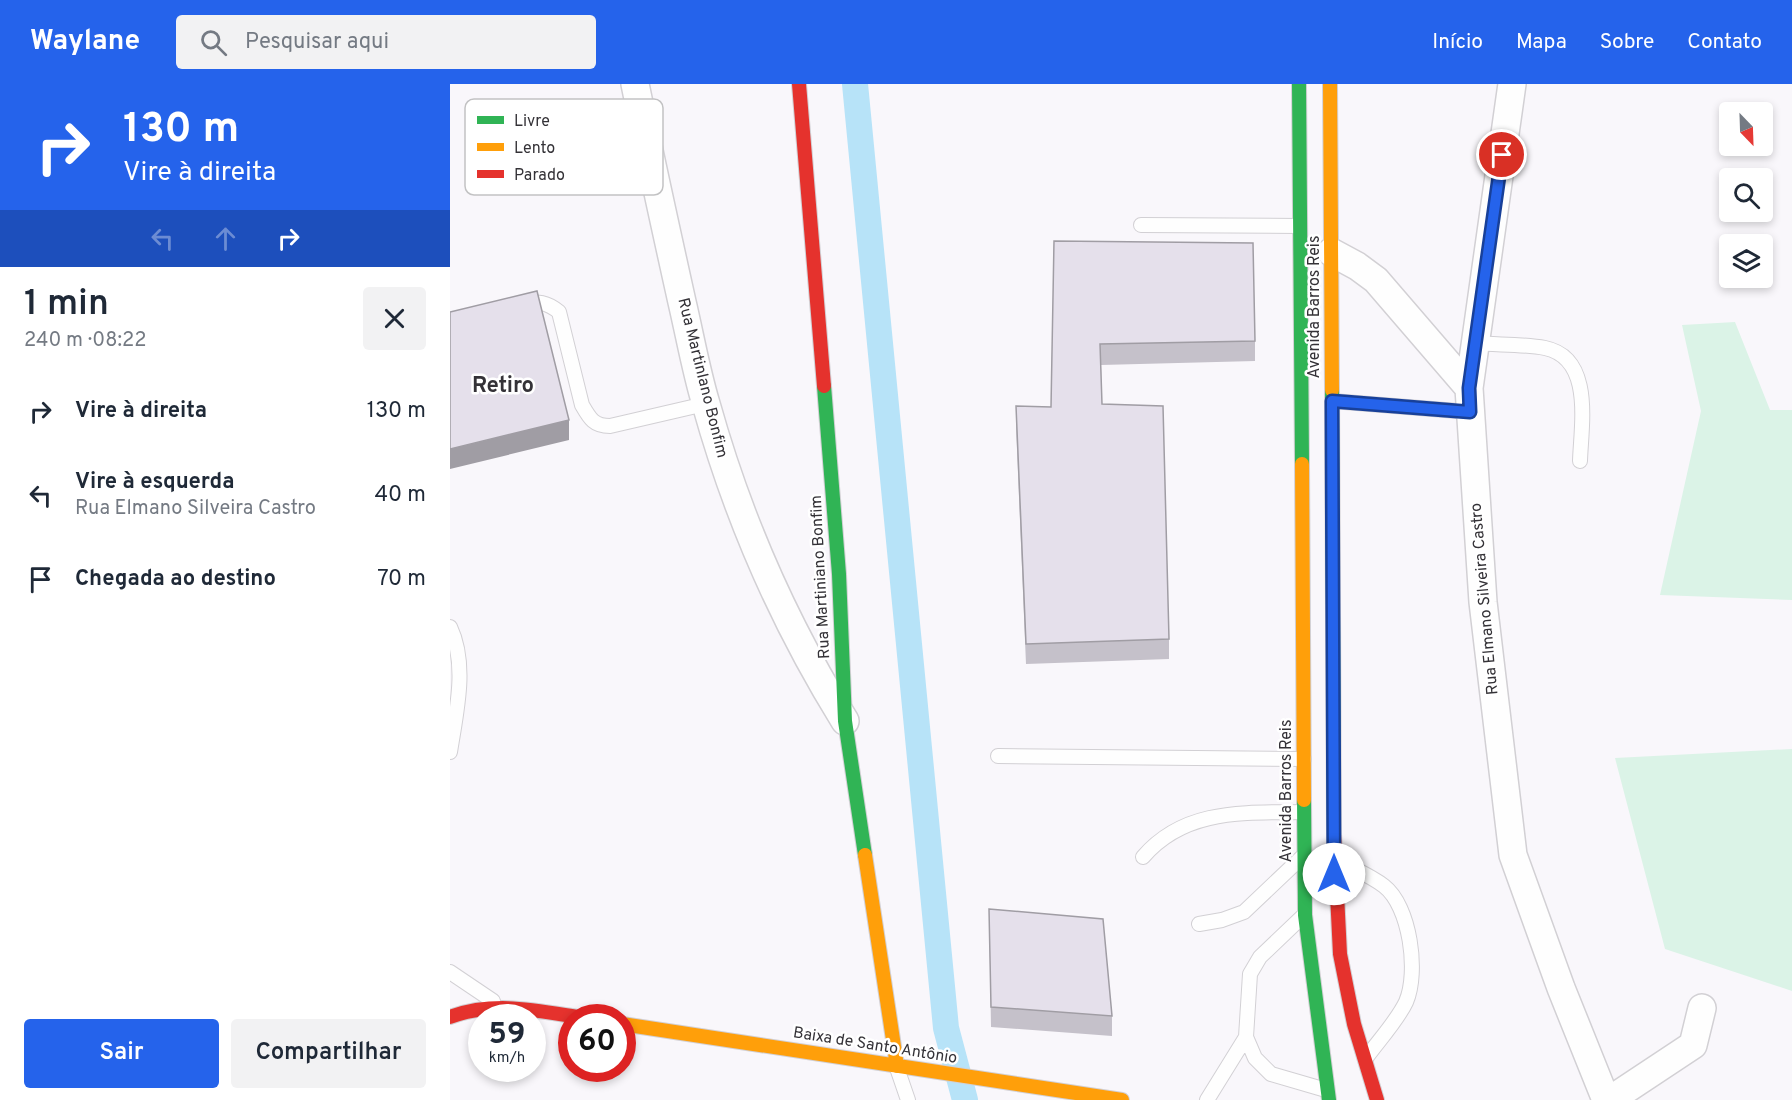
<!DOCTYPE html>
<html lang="pt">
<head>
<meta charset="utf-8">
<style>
	body { margin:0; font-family:Overpass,sans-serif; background:#f2f2f3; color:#1f2937; height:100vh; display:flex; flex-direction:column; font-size:22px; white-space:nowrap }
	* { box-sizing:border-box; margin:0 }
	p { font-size:20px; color:#747a83 }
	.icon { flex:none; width:33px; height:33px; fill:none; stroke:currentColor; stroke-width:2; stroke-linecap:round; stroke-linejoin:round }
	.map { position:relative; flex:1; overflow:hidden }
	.details { display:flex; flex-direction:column; background:#fff; width:450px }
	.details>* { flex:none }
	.banner { background:#2563eb; color:#fff; overflow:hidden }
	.needle { width:39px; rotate:157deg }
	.buttons { position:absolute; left:1269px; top:18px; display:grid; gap:12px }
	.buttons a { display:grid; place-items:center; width:54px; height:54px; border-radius:6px; background:#fff; box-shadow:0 3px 9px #0003; font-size:30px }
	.speed { position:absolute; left:18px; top:920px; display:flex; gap:12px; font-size:30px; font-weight:700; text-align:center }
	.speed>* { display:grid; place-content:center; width:78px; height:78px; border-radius:50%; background:#fff; box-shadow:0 3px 9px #0003; line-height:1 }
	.speed small { font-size:15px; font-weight:400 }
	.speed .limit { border:9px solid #d22; background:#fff; color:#111 }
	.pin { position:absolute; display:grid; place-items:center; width:51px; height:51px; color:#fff; margin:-26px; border:3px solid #fff; border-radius:50%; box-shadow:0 2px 6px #0007 }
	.me { position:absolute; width:66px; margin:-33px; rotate:0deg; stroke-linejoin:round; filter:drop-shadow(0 0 4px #0008) }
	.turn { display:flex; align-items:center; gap:21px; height:126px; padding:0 24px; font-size:27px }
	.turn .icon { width:78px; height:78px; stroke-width:2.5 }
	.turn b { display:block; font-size:42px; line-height:51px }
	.lanes { display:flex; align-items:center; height:57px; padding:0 24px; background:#0003; justify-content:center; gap:30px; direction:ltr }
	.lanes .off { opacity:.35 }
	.round { display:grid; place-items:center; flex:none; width:63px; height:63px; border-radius:6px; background:#f2f2f3 }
	.overview { display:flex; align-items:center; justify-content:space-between; height:102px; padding:0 24px }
	h1 { font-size:36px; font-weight:600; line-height:45px }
	.action { display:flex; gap:12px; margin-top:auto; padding:12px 24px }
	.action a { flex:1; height:69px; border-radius:6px; background:#2563eb; color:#fff; font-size:24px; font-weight:600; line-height:69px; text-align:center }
	.action a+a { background:#f2f2f3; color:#1f2937 }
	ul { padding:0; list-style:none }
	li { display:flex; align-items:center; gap:18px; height:84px; padding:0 24px }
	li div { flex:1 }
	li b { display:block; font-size:22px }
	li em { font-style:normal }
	header { display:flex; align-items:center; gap:36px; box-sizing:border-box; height:84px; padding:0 30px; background:#2563eb; color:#fff }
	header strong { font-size:28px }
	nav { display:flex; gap:33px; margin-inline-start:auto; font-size:21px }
	.search { width:420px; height:54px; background:#f2f2f3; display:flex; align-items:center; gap:15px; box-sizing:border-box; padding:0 21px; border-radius:6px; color:#747a83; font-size:22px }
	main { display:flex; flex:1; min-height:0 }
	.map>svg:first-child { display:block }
	.green { fill:#dbf3e7 }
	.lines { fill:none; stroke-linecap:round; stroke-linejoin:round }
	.canal { stroke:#b7e3f8; stroke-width:26 }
	.lane-casing { stroke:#d2d0d4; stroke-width:16 }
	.street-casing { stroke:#d2d0d4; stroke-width:30 }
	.fast-casing { stroke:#d2d0d4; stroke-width:16 }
	.slow-casing { stroke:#d2d0d4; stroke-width:16 }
	.jam-casing { stroke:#d2d0d4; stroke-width:16 }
	.lane { stroke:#fefefe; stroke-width:14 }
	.street { stroke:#fefefe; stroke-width:27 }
	.fast { stroke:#30b455; stroke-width:14 }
	.slow { stroke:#ff9f0a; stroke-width:14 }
	.jam { stroke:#e5322d; stroke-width:14 }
	.wall { fill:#c5c1ca }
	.shaded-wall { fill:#a09da4 }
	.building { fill:#e5e0eb; stroke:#a09da4; stroke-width:1.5 }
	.route-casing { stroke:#184099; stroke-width:15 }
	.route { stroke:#2563eb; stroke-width:10 }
	.labels { text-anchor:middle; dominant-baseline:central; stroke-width:5; stroke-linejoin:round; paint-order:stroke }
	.street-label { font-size:16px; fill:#343237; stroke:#fff }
	.district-label { font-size:22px; font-weight:bold; fill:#343237; stroke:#fff }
	.key { fill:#fff; stroke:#c2c2c3; stroke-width:1.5 }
	.key-label { font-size:16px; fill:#343237 }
</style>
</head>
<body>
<header>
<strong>Waylane</strong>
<div class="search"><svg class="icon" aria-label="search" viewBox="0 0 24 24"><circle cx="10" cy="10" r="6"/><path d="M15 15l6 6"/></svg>Pesquisar aqui</div>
<nav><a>Início</a><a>Mapa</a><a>Sobre</a><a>Contato</a></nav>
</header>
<main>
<section class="details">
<div class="banner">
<div class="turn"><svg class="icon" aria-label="right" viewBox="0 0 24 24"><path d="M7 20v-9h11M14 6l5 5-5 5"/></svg><div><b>130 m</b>Vire à direita</div></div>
<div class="lanes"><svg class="icon off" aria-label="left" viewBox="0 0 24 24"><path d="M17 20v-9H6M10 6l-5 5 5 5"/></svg><svg class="icon off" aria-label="ahead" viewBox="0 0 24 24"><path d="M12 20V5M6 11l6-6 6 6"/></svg><svg class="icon" aria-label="right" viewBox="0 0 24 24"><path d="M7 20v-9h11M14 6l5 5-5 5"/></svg></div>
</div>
<div class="overview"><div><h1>1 min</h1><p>240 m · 08:22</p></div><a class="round"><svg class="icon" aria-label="close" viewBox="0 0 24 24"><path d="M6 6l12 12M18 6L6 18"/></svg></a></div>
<ul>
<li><svg class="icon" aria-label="right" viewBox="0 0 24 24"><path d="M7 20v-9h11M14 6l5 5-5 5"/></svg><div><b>Vire à direita</b></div><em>130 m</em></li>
<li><svg class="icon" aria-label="left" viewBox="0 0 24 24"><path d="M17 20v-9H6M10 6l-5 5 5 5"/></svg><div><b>Vire à esquerda</b><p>Rua Elmano Silveira Castro</p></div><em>40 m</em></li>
<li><svg class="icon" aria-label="arrive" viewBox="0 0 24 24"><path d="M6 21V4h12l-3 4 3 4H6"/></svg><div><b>Chegada ao destino</b></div><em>70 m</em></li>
</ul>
<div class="action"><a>Sair</a><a>Compartilhar</a></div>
</section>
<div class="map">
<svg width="1342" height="1016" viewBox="0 0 1342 1016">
	<rect width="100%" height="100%" fill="#f9f7fb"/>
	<path class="green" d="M1285,238l35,88h22v190l-132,-5 41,-184 -19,-86z
		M1342,665v242l-127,-42 -50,-191z"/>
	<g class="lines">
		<path class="canal" d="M405,0l91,944 19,72"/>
		<g class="lane-casing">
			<path id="lane" d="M691,141l159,1
				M73,220c15,-3 24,-2 36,8l23,93c8,14 12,21 28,21l95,-22
				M1025,259c23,2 48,1 70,5 49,10 36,78 35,113
				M882,317l138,11
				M0,543c18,38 6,86 0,125
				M548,672l306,3
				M693,773c42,-49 102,-44 161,-45
				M886,775c15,9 34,16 48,27 26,20 35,86 22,116 -9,19 -27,38 -40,56
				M853,832l-43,41 -10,17 -4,63 9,21 16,16 55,16
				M749,840l23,-4 22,-8 58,-55
				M0,888l43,29
				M447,984l11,32
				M757,1016l39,-63"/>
		</g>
		<g class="street-casing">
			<path id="street" d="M185,0c15,73 31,146 47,218 8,34 14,69 24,102 31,111 78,219 139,317
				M1062,0l-43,304 14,214 30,253 48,133 45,112
				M881,168l26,14 19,14 93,108
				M1160,1016l83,-55 9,-37"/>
		</g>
		<g class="fast-casing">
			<path id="fast" d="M849,0l3,380
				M374,302l15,188 6,147 20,134
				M882,306l2,444
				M854,716l1,115 24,185"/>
		</g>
		<g class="slow-casing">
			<path id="slow" d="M880,0l2,306
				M852,380l2,336
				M415,771l32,211
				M172,940l500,76"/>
		</g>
		<g class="jam-casing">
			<path id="jam" d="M349,0l25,302
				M884,750l6,120 14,70 23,76
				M0,933c43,-16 84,-7 128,0"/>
		</g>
		<use href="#lane" class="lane"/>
		<use href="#street" class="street"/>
		<use href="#fast" class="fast"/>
		<use href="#slow" class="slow"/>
		<use href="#jam" class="jam"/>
	</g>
	<path class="wall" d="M604,157l201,100v20l-154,4 1,39 67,235v20l-143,5 -10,-238v-20l35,1z
		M539,825l123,107v20l-121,-9z"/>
	<path class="shaded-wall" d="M119,336v20l-119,29v-20z"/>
	<path class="building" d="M604,157l199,2 2,98 -155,3 2,60 61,2 6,233 -143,5 -10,-238 35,1z
		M87,207l32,129 -119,29v-137z
		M539,825l114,10 9,97 -121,-9z"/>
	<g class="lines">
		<g class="route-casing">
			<path id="route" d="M884,790l-2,-473 138,11 -1,-24 33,-233"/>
		</g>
		<use href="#route" class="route"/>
	</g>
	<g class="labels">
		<g class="street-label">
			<text transform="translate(865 223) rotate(-90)">Avenida Barros Reis</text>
			<text transform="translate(252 294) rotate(76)">Rua Martinlano Bonfim</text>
			<text transform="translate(371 493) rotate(-93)">Rua Martiniano Bonfim</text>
			<text transform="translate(1035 515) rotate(-95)">Rua Elmano Silveira Castro</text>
			<text transform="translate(837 707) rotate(-90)">Avenida Barros Reis</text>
			<text transform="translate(425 962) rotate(9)">Baixa de Santo Antônio</text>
		</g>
		<g class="district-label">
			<text x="53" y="302">Retiro</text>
		</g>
	</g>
	<rect x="15" y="15" width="198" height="96" rx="9" class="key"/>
	<rect x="27" y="32" width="27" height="8" fill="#30b455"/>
	<rect x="27" y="59" width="27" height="8" fill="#ff9f0a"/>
	<rect x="27" y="86" width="27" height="8" fill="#e5322d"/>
	<g class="key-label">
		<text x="64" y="42">Livre</text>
		<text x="64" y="69">Lento</text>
		<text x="64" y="96">Parado</text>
	</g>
</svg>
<div class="buttons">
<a><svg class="needle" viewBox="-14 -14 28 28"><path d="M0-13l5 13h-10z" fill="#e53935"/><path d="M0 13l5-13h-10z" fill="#747a83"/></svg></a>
<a><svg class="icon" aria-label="search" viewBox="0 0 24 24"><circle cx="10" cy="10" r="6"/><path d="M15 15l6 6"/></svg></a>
<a><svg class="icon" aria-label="layers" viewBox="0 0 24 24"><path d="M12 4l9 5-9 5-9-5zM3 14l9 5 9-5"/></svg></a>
</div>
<div class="speed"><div>59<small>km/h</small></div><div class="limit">60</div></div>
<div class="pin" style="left:1052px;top:71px;background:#d93025"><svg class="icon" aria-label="arrive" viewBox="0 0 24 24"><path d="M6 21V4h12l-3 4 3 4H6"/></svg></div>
<svg class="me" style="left:884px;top:790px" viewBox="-20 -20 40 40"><circle r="19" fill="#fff"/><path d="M0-13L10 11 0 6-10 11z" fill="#2563eb"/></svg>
</div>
</main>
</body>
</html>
